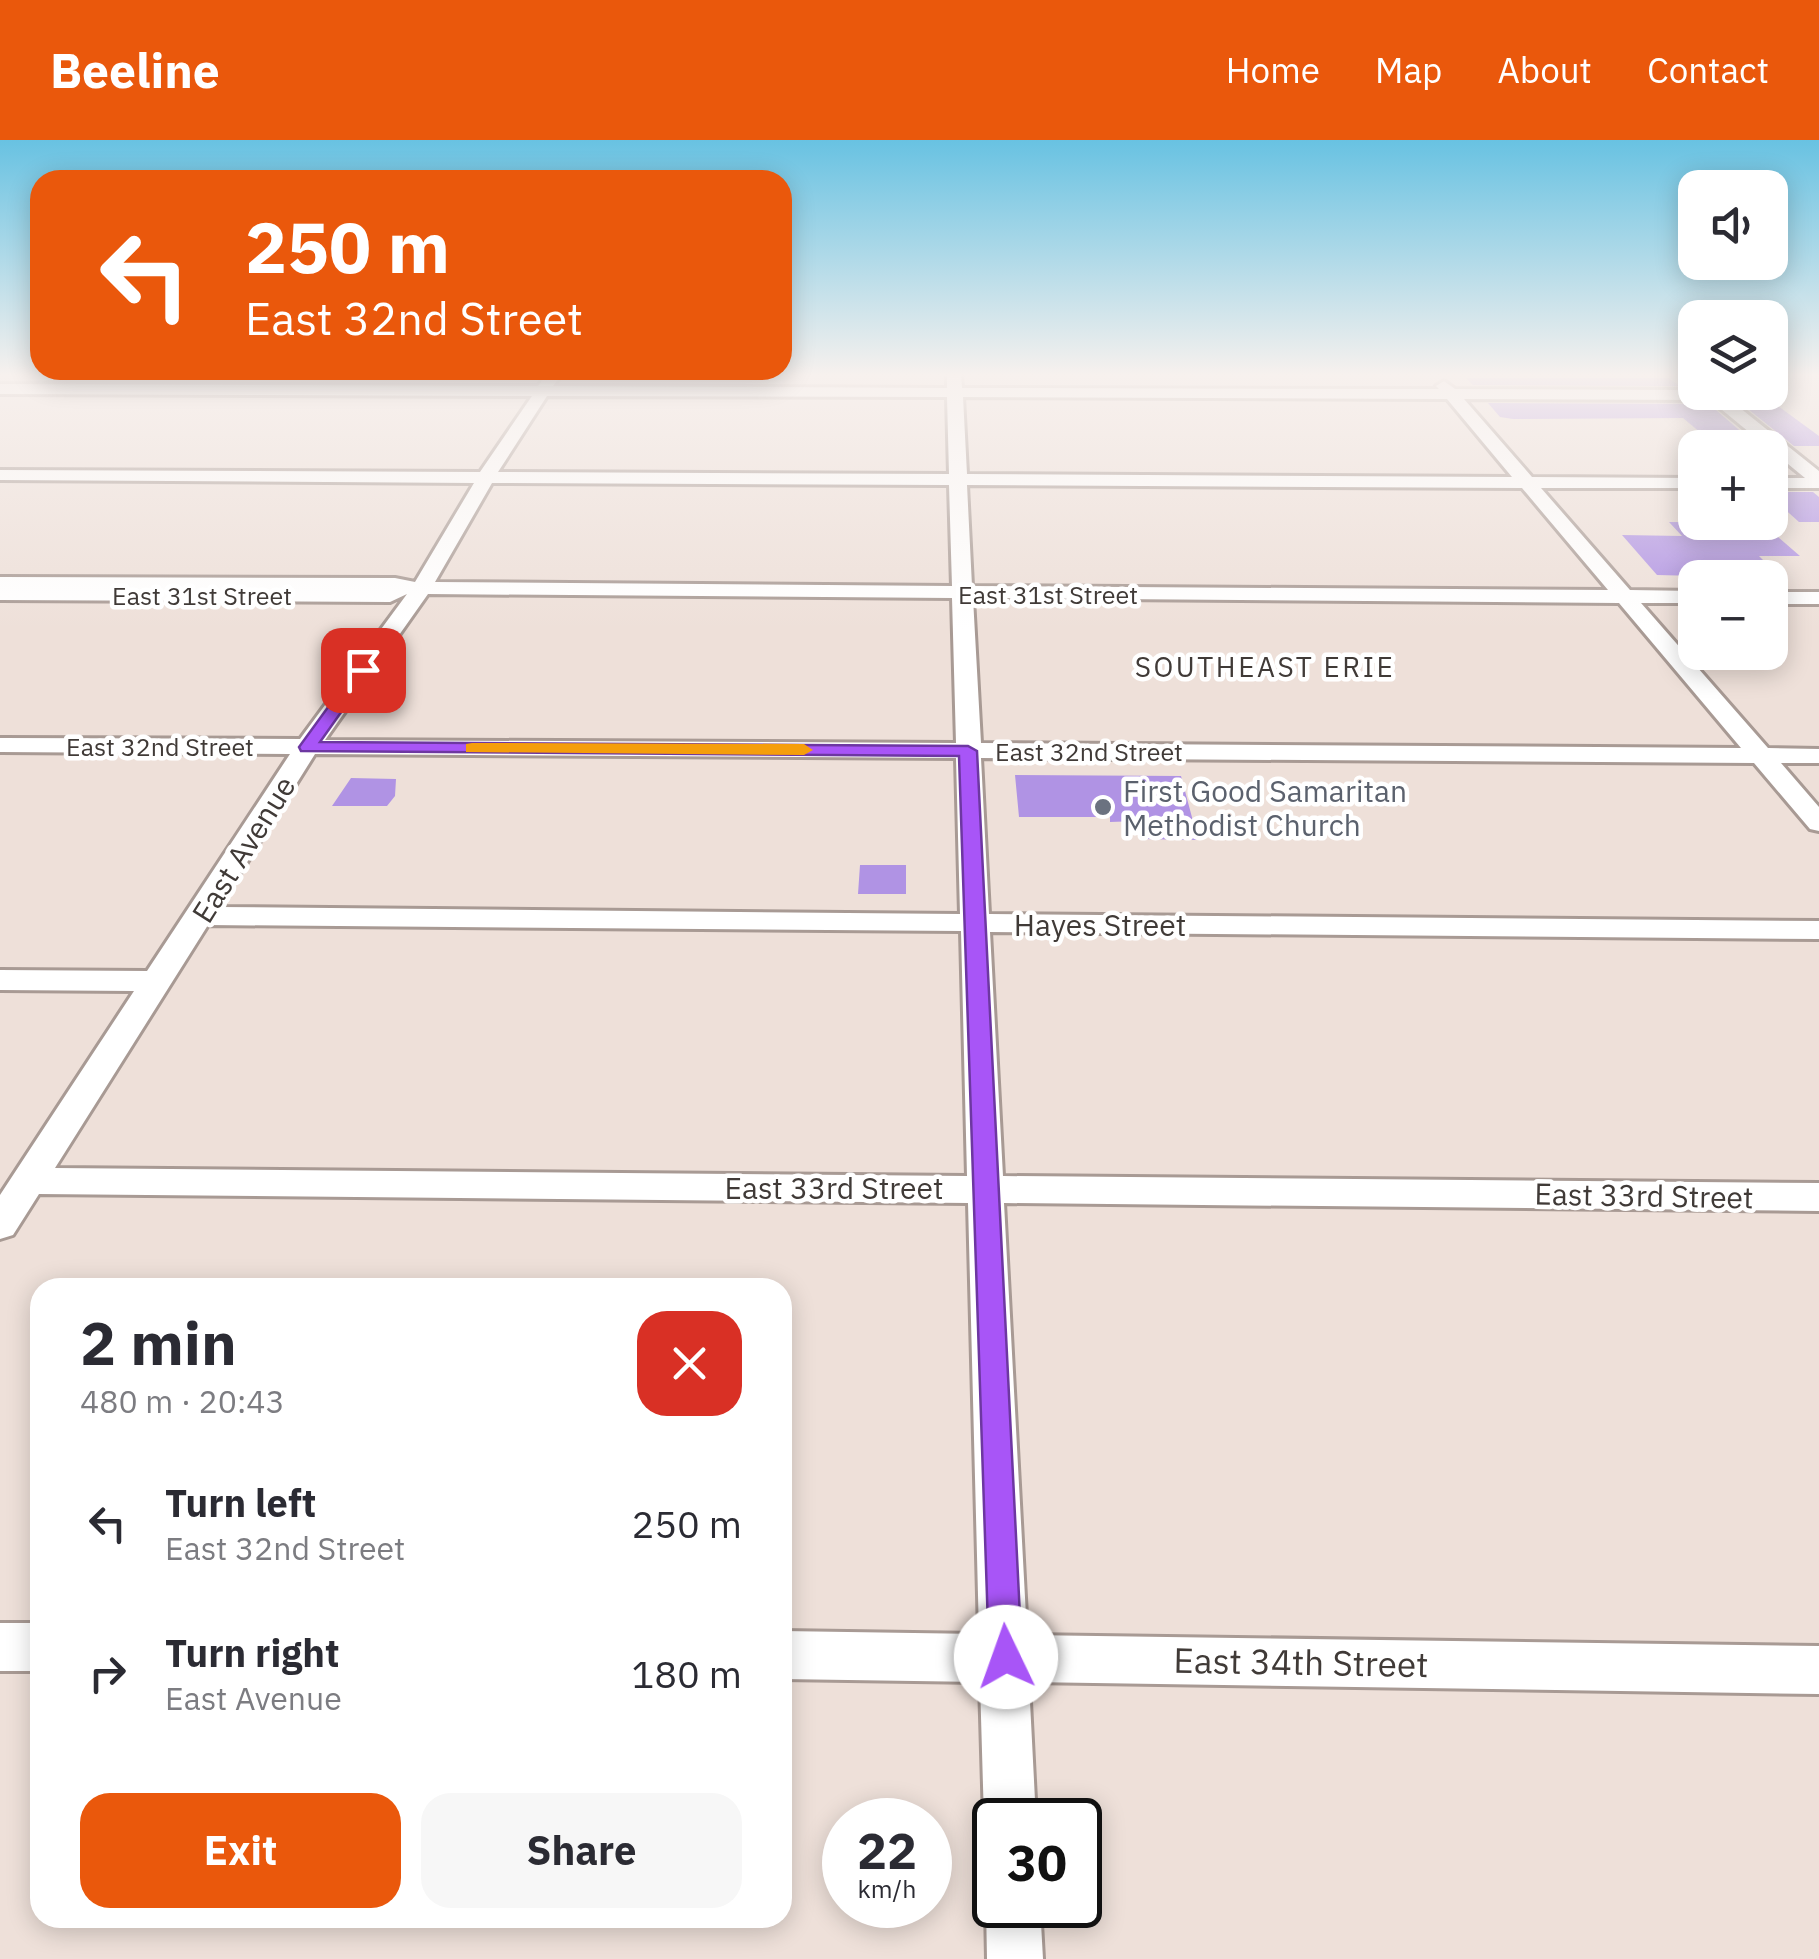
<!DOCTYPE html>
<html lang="en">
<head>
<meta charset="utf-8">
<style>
	body { margin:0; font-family:"IBM Plex Sans",sans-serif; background:#f7f7f7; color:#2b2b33; height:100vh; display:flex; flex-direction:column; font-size:38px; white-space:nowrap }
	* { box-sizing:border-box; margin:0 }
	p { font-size:32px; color:#7c7c81 }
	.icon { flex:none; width:55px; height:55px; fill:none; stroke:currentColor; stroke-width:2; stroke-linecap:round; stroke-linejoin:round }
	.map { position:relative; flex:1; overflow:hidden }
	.drawer { position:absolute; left:30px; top:1138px; width:762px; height:650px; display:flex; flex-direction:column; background:#fff; border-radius:30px; box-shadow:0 5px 25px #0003 }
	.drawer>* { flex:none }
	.guide { position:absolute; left:30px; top:30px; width:762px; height:210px; border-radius:30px; box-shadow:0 5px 25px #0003; background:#ea580c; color:#fff; overflow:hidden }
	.fabs { position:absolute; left:1678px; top:30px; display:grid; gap:20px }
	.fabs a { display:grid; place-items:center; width:110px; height:110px; border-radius:20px; background:#fff; box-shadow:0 5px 25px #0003; font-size:50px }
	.speed { position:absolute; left:822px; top:1658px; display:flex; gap:20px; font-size:50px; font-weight:700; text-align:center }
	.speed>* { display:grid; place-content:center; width:130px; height:130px; border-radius:50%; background:#fff; box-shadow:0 5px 25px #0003; line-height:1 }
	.speed small { font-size:25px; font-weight:400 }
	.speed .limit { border:5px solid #111; border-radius:15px; background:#fff; color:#111 }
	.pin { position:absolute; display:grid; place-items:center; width:85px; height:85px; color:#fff; margin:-42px; border-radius:20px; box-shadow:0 5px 15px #0006 }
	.me { position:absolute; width:110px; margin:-55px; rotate:357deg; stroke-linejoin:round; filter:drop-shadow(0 0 8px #0008) }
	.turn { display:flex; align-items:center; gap:35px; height:210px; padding:0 50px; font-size:45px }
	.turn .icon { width:130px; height:130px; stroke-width:2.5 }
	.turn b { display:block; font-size:70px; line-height:85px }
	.round { display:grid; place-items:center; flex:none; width:105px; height:105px; border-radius:30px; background:#f7f7f7 }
	.overview { display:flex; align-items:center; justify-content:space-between; height:170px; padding:0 50px }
	h1 { font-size:60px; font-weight:700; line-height:75px }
	.cta { display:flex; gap:20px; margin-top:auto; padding:20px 50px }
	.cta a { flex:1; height:115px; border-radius:30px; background:#ea580c; color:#fff; font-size:40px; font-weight:700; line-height:115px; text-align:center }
	.cta a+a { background:#f7f7f7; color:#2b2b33 }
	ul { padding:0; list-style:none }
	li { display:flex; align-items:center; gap:30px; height:150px; padding:0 50px }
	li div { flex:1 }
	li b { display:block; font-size:38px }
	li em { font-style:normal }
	header { display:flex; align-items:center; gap:60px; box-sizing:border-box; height:140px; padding:0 50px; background:#ea580c; color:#fff }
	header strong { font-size:48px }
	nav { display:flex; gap:55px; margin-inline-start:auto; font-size:35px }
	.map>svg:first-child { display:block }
	.building { fill:#b093e4 }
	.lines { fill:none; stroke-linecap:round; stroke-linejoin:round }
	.minor-casing { stroke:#a89a94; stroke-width:6 }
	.minor { fill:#fff; fill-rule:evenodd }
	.route { fill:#a855f7; stroke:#6d37a1; stroke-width:2.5 }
	.slow { fill:#f59e0b }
	.worship-dot { fill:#6b7280; stroke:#fff; stroke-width:4 }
	.labels { text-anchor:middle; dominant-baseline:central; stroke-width:9; stroke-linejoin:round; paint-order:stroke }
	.far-street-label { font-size:25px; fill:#403a37; stroke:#fff }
	.far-neighbourhood-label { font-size:28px; letter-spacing:2.5px; fill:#403a37; stroke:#fff }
	.worship-label { font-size:30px; fill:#5b616d; stroke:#fff; text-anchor:start }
	.street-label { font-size:30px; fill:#403a37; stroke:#fff }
	.near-street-label { font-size:35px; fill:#403a37; stroke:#fff }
</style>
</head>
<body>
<header>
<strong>Beeline</strong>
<nav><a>Home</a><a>Map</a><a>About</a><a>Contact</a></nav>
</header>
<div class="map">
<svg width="1819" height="1819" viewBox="0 0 1819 1819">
	<rect width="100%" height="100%" fill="#eee0d9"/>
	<path class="building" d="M1466,238h203l10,8 -206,-1z
		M1727,252h32l60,44v10h-25z
		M1488,263l221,1 51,44h-41l-36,-30 -170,1 -13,-2z
		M1770,352h43l6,5v25h-20l-29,-26z
		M1669,382l93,1 38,33h-41l22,22 -124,-3 -35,-40 60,1z
		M1015,635l166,1 17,64 -57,-1 -3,-18 -28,1v-5h-91z
		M351,638l45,1 -1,17 -8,10h-55z
		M860,725h46v29h-48z"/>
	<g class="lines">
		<g class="minor-casing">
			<path id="minor" d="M546,235l13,3 -6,8 394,2v-13h14l1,13 477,1 -3,-3 8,-5 11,8 240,1 25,2 99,79v17h-49v-10h35l-95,-78 -246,-1 68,78 163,1v10h-154l89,102 65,1v12h-54l127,145 51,1v14h-38l38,44v24l-9,-2 -56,-66 -773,-5 8,156 830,7v18l-829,-7 13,244 816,7v28l-815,-8 23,432 792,11v48l-790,-12 7,138h-41v20l-11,-20 -4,-138 -198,-3v-48l197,3 -11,-431 -929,-9 -26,41 -13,4v-44l134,-204 -134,-1v-20l147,1 143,-217 -290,-2v-14l300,1 107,-145 -17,8 -390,-2v-23l395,1 20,4 59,-99 -474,-3v-10l480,2 52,-76 -532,-2v-10l538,2zM547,256l400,1 2,77 -451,-2zM963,257l484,2 65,78 -545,-3zM492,343l457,2 3,101 -517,-4zM967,345l555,3 86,102 -636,-4zM428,454l524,4 4,145 -631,-3zM973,458l646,5 122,145 -760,-5zM315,614l641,4 4,156 -741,-7zM208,785l753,6 6,245 -912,-8z
				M1770,452h49v12h-49z
				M0,1483h40v48h-40z
				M994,1746l1,19h45l3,54h-56l-1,-54z"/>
		</g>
		<use href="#minor" class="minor"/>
	</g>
	<linearGradient id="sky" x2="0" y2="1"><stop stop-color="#68c2e2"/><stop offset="0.48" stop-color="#f7f1ee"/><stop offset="1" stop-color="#f7f1ee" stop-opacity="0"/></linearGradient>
	<rect width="1819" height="489" fill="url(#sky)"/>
	<path class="route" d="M358,526l13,4 -51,72 648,4 9,5 45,906 -5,12 -11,5 -12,-5 -5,-12 -30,-901 -658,-5 -2,-4z"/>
	<path class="slow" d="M472,603l332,1 9,6 -9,5 -338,-3v-8z"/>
	<circle class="worship-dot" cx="1103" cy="667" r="10"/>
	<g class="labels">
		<g class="far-street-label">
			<text x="1048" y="454">East 31st Street</text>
			<text x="202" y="455">East 31st Street</text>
			<text x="160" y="606">East 32nd Street</text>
			<text x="1089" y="611">East 32nd Street</text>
		</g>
		<g class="far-neighbourhood-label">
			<text x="1265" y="526">SOUTHEAST ERIE</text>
		</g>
		<g class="worship-label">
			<text x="1123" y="650">First Good Samaritan<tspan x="1123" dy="34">Methodist Church</tspan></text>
		</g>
		<g class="street-label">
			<text transform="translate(243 709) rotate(-58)">East Avenue</text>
			<text x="1100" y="784">Hayes Street</text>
			<text x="834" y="1047">East 33rd Street</text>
			<text transform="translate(1644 1055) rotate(1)">East 33rd Street</text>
		</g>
		<g class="near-street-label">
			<text transform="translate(1301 1522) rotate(1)">East 34th Street</text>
		</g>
	</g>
</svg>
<div class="fabs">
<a><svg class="icon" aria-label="sound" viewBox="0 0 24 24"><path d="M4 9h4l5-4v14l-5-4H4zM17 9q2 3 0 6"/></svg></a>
<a><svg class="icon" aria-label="layers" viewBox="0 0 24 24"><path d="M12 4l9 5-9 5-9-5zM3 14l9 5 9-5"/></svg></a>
<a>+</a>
<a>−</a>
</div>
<div class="speed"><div>22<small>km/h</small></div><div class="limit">30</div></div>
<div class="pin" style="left:363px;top:530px;background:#d93025"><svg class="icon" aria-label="arrive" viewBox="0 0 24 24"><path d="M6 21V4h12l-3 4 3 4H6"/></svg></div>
<svg class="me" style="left:1006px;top:1517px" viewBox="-20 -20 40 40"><circle r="19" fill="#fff"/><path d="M0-13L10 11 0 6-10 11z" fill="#a855f7"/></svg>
<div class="guide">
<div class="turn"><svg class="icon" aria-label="left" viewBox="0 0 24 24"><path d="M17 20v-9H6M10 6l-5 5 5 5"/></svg><div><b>250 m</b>East 32nd Street</div></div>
</div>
<section class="drawer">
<div class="overview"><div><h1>2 min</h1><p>480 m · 20:43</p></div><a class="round" style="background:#d93025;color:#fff"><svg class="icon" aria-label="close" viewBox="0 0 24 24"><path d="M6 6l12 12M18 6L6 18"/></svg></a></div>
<ul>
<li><svg class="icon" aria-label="left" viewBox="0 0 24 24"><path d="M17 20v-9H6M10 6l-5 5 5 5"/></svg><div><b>Turn left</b><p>East 32nd Street</p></div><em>250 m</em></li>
<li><svg class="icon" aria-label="right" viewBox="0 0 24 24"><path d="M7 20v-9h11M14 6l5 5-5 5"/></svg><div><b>Turn right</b><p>East Avenue</p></div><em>180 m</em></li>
</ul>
<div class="cta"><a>Exit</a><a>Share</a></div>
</section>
</div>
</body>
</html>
